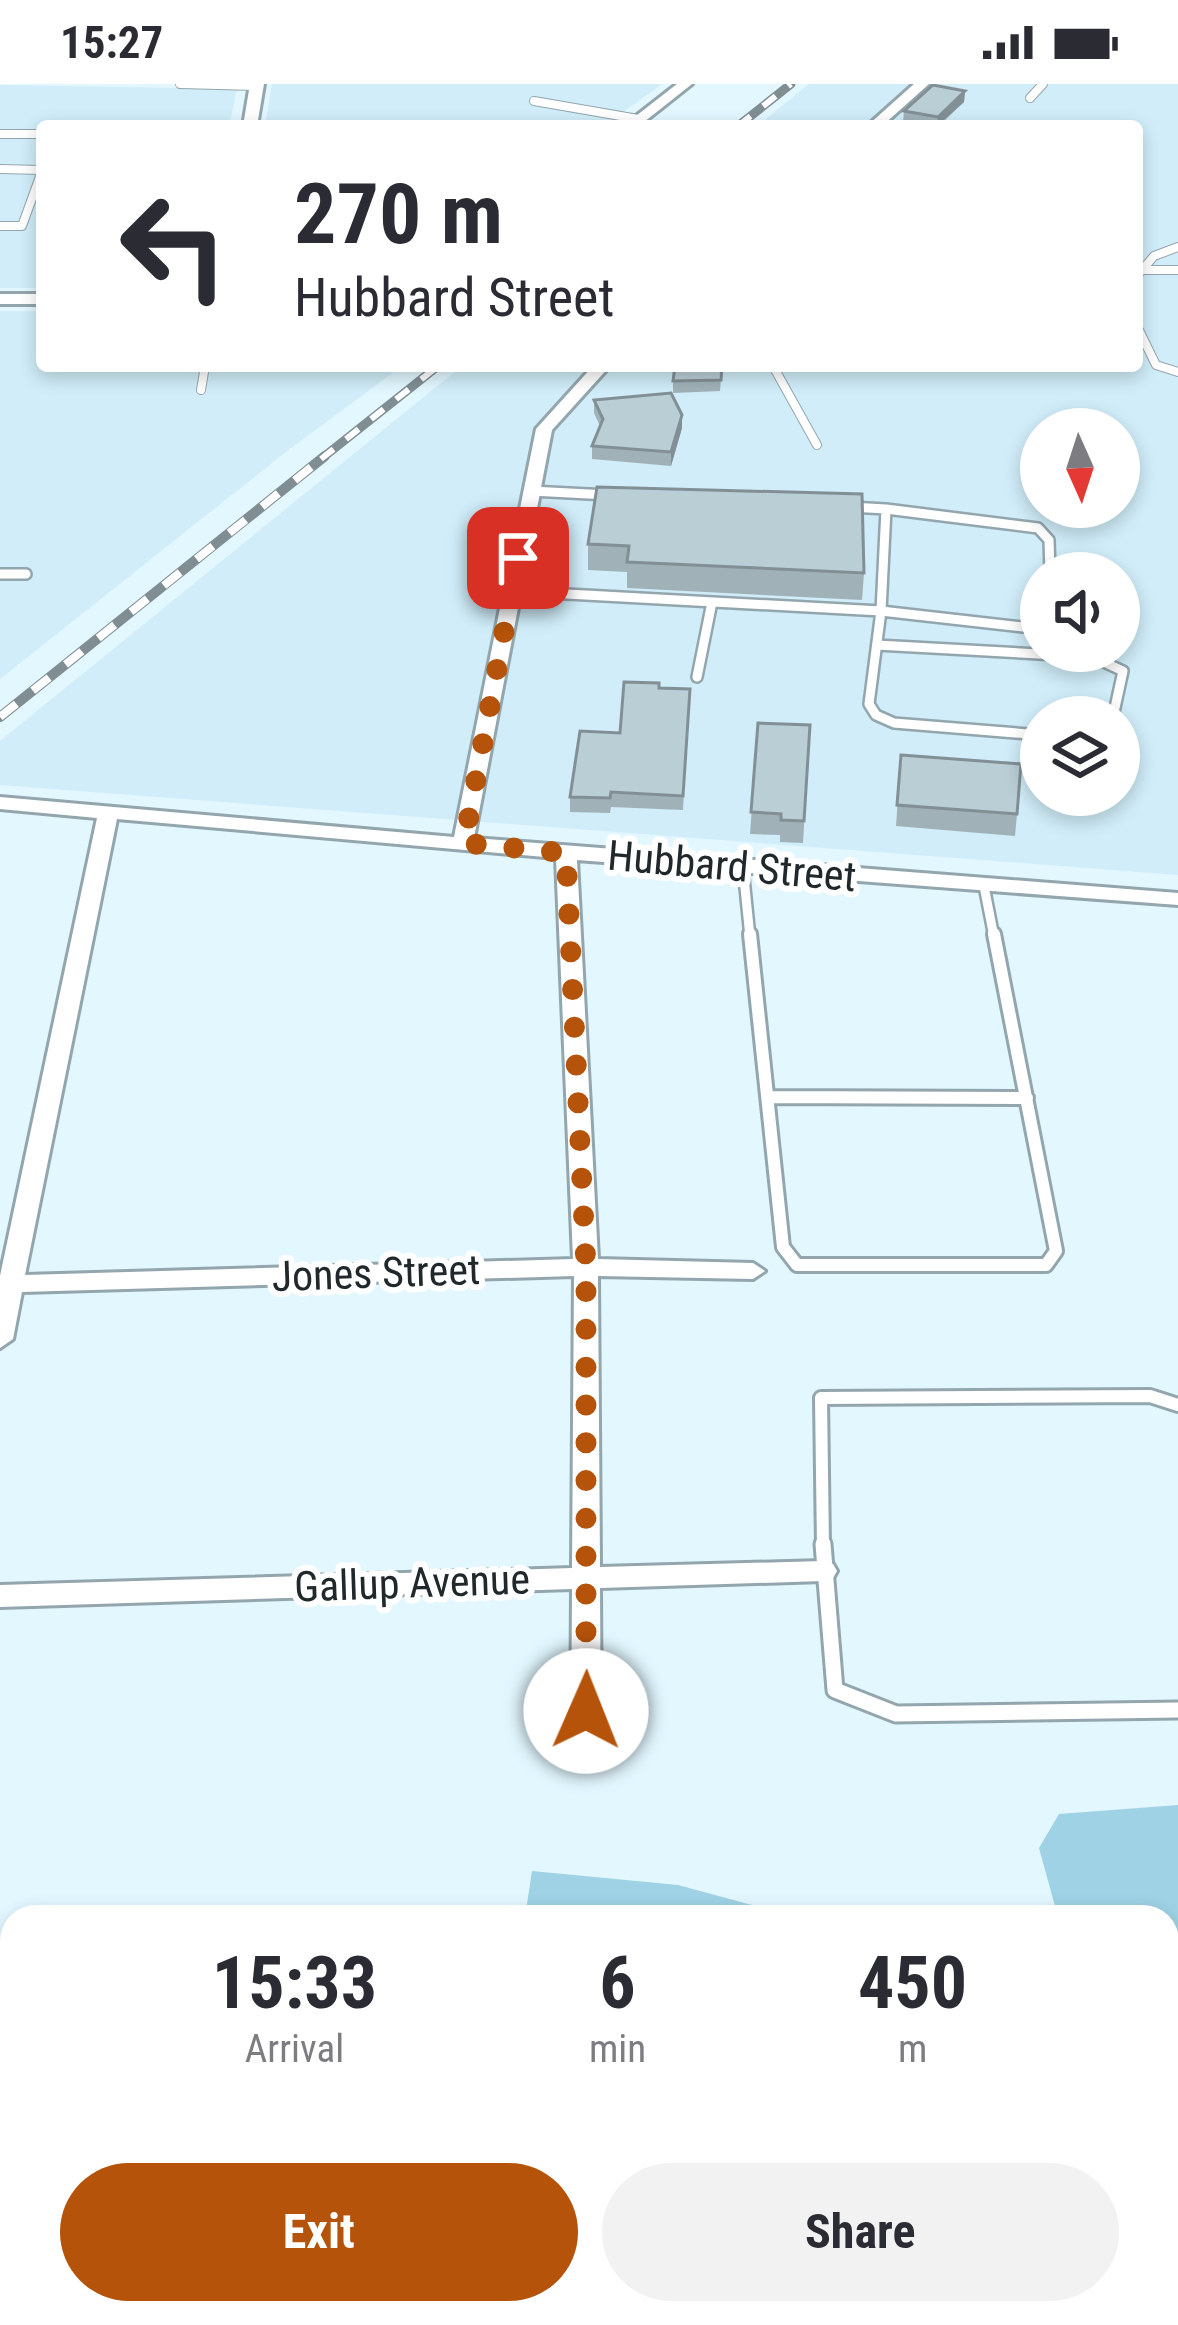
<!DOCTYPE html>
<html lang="en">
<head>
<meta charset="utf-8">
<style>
	body { margin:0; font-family:"Roboto Condensed",sans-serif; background:#f2f2f3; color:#2b2b33; height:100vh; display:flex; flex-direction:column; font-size:45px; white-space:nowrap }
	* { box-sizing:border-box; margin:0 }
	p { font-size:39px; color:#7c7c81 }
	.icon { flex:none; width:66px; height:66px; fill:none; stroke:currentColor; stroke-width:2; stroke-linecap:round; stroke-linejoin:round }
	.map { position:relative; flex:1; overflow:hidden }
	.sheet { position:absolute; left:0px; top:1821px; width:1179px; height:420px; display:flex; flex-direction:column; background:#fff; border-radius:36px 36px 0 0; box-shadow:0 6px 18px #0003 }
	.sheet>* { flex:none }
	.top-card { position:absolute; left:36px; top:36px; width:1107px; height:252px; border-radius:12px; box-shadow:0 6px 18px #0003; background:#fff; color:#2b2b33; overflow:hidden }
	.needle { width:78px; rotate:177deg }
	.controls { position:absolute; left:1020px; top:324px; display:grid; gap:24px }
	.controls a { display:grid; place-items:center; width:120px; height:120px; border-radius:50%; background:#fff; box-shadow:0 6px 18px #0003; font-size:60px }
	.pin { position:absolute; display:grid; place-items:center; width:102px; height:102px; color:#fff; margin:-51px; border-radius:24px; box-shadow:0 6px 18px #0006 }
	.me { position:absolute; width:132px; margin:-66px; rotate:1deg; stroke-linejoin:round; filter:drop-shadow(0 0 9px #0008) }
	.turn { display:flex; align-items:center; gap:42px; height:252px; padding:0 60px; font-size:54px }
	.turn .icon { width:156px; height:156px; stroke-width:2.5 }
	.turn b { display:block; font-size:84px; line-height:102px }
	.eta { display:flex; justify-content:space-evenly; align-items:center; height:204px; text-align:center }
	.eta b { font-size:72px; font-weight:700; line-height:84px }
	.primary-button { display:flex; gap:24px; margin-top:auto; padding:24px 60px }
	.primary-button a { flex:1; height:138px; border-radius:72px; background:#b45309; color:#fff; font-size:48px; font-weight:700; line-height:138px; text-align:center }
	.primary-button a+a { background:#f2f2f3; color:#2b2b33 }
	.status { display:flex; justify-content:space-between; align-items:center; height:84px; padding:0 60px; background:#fff; direction:ltr }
	.status svg { height:33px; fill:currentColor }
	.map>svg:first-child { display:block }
	.built { fill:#d0edf9; fill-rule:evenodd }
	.green { fill:#9fd2e5 }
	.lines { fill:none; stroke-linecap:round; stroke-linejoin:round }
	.lane-far3-casing { stroke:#93a6ad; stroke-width:10 }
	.lane-far2-casing { stroke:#93a6ad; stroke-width:14 }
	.lane-far1-casing { stroke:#93a6ad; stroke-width:18 }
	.lane-casing { stroke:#93a6ad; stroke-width:21 }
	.street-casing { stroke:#93a6ad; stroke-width:6 }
	.lane-far3 { stroke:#fff; stroke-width:8 }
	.lane-far2 { stroke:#fff; stroke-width:9 }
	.lane-far1 { stroke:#fff; stroke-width:12 }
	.lane { stroke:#fff; stroke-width:15 }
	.street { fill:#fff; fill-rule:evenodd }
	.rail-far1-casing { stroke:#808e94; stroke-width:9 }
	.rail-casing { stroke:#808e94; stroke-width:10 }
	.rail-far1 { stroke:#fff; stroke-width:6; stroke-dasharray:16; stroke-linecap:butt }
	.rail { stroke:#fff; stroke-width:8; stroke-dasharray:21; stroke-linecap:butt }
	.wall { fill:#a0b1b8 }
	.shaded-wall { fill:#829096 }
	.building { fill:#baced6; stroke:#829096; stroke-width:3 }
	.route { stroke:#b45309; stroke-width:21; stroke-dasharray:0 37.8 }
	.labels { text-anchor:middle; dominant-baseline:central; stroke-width:12; stroke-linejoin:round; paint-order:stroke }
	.street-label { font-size:42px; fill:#21282b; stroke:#fff }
</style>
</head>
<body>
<div class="status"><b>15:27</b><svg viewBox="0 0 49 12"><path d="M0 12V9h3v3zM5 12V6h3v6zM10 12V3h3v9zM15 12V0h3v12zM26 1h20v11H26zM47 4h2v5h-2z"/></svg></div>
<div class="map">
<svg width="1178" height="2241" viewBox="0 0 1178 2241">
	<rect width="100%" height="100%" fill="#e2f7ff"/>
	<path class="built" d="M272,0h390l-58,42h-339z
		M809,0h369v791l-1178,-90v-44l462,-375h675v-240h-380zM1041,345h78v78h-78zM1041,489h78v78h-78zM1041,633h78v78h-78z
		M0,1l237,4 -8,37h-187v162h-42z
		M0,227h42v55h360l-115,85 -287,228z"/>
	<path class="green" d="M1178,1721v520h-12l1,-408h-109l-19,-69 20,-34z
		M532,1787l146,14 119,32h-272z
		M458,2229h682l3,12h-687z"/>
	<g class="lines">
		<g class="lane-far3-casing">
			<path id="lane-far3" d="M180,0l77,2
				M1030,14l13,-14
				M534,17l104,18
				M0,50h42
				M0,85l42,1
				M0,142h22l20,-55
				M1142,186h36
				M1137,192l17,-20 24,-9
				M1137,242l19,39 22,7
				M727,282l46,1
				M773,282l44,79
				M201,306l4,-24"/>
		</g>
		<g class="lane-far2-casing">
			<path id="lane-far2" d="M531,407l77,4
				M886,425l152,19 11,12 1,33
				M0,490h26
				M512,507l369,20 5,-102 -36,-2
				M1041,540l-18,3 -142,-16 -12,93 7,11 18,8 147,12
				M877,561l216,12 30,14 -10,46
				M697,593l15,-75
				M743,784l7,69
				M984,802l10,51"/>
		</g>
		<g class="lane-far1-casing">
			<path id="lane-far1" d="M750,850l33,313 14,18h249l10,-14 -62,-317
				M768,1013l259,1
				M823,1463l-2,-149 329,-2 28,9"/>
		</g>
		<g class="lane-casing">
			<path id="lane" d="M823,1460l12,146 61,24 282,-4"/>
		</g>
		<g class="street-casing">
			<path id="street" d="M250,0h14l-7,42h-14z
				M677,0h15l-53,42h-16z
				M914,0h15l-47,42h-15z
				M0,210h42v10h-42z
				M593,282h17l-58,64 -78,408 704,55v12l-601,-45 21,399 155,4 12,8 -12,8 -155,-3 2,291 223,-6 10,3 4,7 -4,7 -10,3 -223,7 1,168 -5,8 -10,4 -10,-4 -5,-8 1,-167 -572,18v-22l572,-17 2,-292 -552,16 -9,47 -13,9v-72l97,-458 -97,-9v-12l454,40 82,-408zM117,735l439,39 17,401 -548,16z"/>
		</g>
		<use href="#lane-far3" class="lane-far3"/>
		<use href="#lane-far2" class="lane-far2"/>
		<use href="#lane-far1" class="lane-far1"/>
		<use href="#lane" class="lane"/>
		<use href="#street" class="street"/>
		<g class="rail-far1-casing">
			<path id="rail-far1" d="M738,42l53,-42
				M321,375l117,-93"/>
		</g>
		<g class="rail-casing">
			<path id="rail" d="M0,633l325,-261"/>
		</g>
		<use href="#rail-far1" class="rail-far1"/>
		<use href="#rail" class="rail"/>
	</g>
	<path class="wall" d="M965,7l-1,11 -25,24 -36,-3 1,-12z
		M722,282l-2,25 -47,2v-12z
		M594,316l88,15v13l-11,38 -79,-7v-13l8,-20 -6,-13z
		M597,403l267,86 -2,27 -235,-12v-16l-39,-2v-26z
		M659,604l31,1 -7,121 -72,-3 -1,6 -40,-1v-15l50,-64z
		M758,639l52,2 -7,118 -23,-1v-7l-30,-1z
		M901,671l116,59 -2,22 -119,-10z"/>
	<path class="shaded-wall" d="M965,7l-1,11 -27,24 1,-9z
		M682,331v13l-11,38v-14z"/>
	<path class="building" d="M933,1l32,6 -27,26 -34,-6z
		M675,282h47l-1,14 -48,1z
		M671,309l11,22 -11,37 -79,-6 11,-27 -9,-19z
		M597,403l265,7 2,79 -237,-11 2,-16 -41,-2z
		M624,598l35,1v5l31,1 -7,107 -72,-4 -1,6 -40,-1 10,-66 40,2z
		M758,639l52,2 -6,96 -23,-1v-6l-30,-2z
		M901,671l120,9 -4,50 -120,-9z"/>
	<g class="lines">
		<path class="route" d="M518,474l-54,285 102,10 20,414v444"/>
	</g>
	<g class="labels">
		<g class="street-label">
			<text transform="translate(732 782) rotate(5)">Hubbard Street</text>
			<text transform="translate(376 1189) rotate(-2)">Jones Street</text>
			<text transform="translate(412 1499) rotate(-2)">Gallup Avenue</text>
		</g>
	</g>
</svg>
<div class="controls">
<a><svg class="needle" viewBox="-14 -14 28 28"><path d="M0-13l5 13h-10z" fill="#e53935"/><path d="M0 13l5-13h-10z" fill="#7c7c81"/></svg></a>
<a><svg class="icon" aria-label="sound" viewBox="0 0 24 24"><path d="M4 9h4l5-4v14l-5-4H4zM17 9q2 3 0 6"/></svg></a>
<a><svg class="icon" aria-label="layers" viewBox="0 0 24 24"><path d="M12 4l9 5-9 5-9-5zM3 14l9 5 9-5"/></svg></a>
</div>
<div class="pin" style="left:518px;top:474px;background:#d93025"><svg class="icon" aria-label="arrive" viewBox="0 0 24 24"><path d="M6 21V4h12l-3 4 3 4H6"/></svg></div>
<svg class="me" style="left:586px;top:1627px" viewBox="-20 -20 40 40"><circle r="19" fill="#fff"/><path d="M0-13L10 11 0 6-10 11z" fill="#b45309"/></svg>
<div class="top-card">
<div class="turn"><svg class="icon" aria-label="left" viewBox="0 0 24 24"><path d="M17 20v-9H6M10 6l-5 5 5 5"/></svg><div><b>270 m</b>Hubbard Street</div></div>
</div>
<section class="sheet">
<div class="eta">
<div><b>15:33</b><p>Arrival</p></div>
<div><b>6</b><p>min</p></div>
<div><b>450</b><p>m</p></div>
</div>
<div class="primary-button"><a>Exit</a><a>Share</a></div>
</section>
</div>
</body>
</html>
